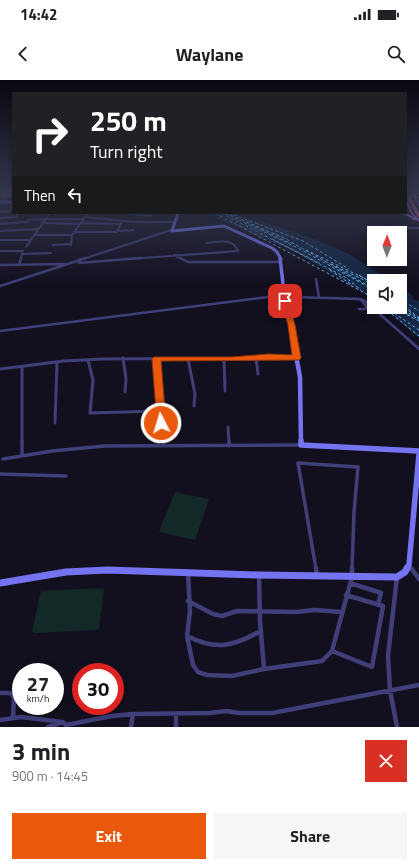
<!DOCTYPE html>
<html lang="en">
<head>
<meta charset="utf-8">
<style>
	body { margin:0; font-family:"Titillium Web",sans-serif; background:#f6f6f6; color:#202124; height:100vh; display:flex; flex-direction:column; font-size:15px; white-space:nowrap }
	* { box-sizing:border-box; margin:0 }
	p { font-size:13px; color:#757577 }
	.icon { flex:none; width:22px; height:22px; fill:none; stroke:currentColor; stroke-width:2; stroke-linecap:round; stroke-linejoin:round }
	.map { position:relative; height:647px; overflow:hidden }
	.side { display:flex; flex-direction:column; background:#fff; flex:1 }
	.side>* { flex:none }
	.banner { position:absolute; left:12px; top:12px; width:395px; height:122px; border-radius:0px; box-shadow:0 2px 10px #0003; background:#202124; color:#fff; overflow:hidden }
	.needle { width:26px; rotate:1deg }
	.tools { position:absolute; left:367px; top:146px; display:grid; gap:8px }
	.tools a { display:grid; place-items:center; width:40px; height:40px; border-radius:0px; background:#fff; box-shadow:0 2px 10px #0003; font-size:20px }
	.speed { position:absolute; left:12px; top:583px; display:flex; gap:8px; font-size:20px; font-weight:700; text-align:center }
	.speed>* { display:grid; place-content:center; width:52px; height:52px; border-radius:50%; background:#fff; box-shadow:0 2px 10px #0003; line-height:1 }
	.speed small { font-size:10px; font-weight:400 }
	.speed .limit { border:6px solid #d22; background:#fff; color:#111 }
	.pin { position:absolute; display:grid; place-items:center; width:34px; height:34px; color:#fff; margin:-17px; border-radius:8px; box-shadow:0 2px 6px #0006 }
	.me { position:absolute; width:44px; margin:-22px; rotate:355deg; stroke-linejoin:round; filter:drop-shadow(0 0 3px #0008) }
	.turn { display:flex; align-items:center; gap:14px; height:84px; padding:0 12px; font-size:18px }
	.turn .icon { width:52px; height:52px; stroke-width:2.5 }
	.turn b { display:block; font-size:28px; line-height:34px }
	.then { display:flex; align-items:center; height:38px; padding:0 12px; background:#0003; gap:8px; font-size:15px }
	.round { display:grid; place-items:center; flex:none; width:42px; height:42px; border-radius:0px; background:#f6f6f6 }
	.summary { display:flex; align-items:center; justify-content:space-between; height:68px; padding:0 12px }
	h1 { font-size:24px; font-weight:700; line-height:30px }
	.primary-button { display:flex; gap:8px; margin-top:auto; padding:8px 12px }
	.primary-button a { flex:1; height:46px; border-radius:0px; background:#ea580c; color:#fff; font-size:16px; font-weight:700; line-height:46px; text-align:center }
	.primary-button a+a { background:#f6f6f6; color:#202124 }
	.status { display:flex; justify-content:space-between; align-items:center; height:28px; padding:0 20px; background:#fff; direction:ltr }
	.status svg { height:11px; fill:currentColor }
	header { display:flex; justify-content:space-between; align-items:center; height:52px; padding:0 12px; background:#fff; font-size:18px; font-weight:700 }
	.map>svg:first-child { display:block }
	.green { fill:#132928 }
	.water { fill:#142744 }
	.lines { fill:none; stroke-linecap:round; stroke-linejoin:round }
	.ferry { stroke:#6ab3f0; stroke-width:1; stroke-dasharray:3 2.5; stroke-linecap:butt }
	.street-far4 { stroke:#413f7a; stroke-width:2 }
	.street-far3 { stroke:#413f7a; stroke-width:2.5 }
	.street-far2 { stroke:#413f7a; stroke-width:3 }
	.street-far1 { stroke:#413f7a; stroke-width:3.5 }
	.street { stroke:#413f7a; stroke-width:4.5 }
	.secondary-far4 { stroke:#7573f1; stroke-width:3 }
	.secondary-far3 { stroke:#7573f1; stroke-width:3.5 }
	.secondary-far2 { stroke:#7573f1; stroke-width:4.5 }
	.secondary-far1 { stroke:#7573f1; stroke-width:5.5 }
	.secondary { stroke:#7573f1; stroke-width:7 }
	.primary { fill:#bb64ef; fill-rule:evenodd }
	.highway { fill:#ee59a1; fill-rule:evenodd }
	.rail { stroke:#17cee2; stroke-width:1; stroke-dasharray:3.5 3; stroke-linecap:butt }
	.primary-bridge { stroke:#bb64ef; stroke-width:3 }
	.highway-bridge { stroke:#ee59a1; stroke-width:3.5 }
	.route { fill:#ea580c; stroke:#983908 }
</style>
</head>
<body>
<div class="status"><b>14:42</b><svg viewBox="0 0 49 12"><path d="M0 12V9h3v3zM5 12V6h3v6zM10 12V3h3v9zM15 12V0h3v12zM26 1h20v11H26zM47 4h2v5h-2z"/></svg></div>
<header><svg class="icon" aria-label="back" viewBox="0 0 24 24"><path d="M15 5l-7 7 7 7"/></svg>Waylane<svg class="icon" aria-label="search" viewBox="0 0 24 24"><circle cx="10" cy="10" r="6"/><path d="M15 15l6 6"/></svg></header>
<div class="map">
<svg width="419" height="647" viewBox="0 0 419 647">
	<rect width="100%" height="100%" fill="#120f1f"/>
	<path class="green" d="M175,412l34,7 -14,41 -36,-8z
		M100,508l4,1 -5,40 -4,1 -59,3 -4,-2 9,-40z"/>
	<path class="water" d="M204,133h30l73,23 42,18 42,27h-17v20l-11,-9 -68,-40z
		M400,207l12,8 1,4 6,2v37l-37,-31h18z"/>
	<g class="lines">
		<path class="ferry" d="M215,133l159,85
			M221,133l124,64 16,13
			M224,133l72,34 78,43
			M226,133l58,25 83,47
			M229,133l74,28 46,28
			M246,142l46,22
			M272,159l49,25
			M306,170l68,33
			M331,184l43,21
			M330,190l22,15
			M359,195l15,9
			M366,214l8,6
			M400,219l19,12
			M400,222l19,16
			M400,224l19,15
			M383,227l36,29
			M385,227l34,23
			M392,227l27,14
			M399,227l13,10
			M400,227l19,13"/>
		<path class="street-far4" d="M0,117l6,2 1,3
			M13,123l-2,4 2,4
			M0,132l13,-1
			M121,133l30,3
			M85,137l48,5h41
			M0,138l17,-1 1,-4
			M47,139h36
			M28,140l18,-1
			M44,143l36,1
			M81,143l39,1
			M0,144l27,-2
			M0,151l38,-2
			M118,151l16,-1
			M75,152h42l5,-11
			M395,153l-1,-3 3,-2h22
			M34,155h38
			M0,160h31
			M400,164l2,4
			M53,165l18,-1
			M71,165l1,-10 16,-22
			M26,167l24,-34
			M0,171h23
			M22,174l29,-1
			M174,175l8,4
			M21,179l1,-6
			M83,179l88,-29
			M129,179l109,-8c-5,-14 -21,-9 -32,-8"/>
		<path class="street-far3" d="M180,178l8,4h93
			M80,179l-1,4 62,-5
			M0,185l65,-1
			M19,185l2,-7
			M316,199l3,19
			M0,206l86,-28
			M360,219l5,2 44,39
			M291,229l-1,-11 2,-1 68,2 7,8 -2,2h-6
			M0,251l284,-36"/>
		<path class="street-far2" d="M408,259l11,10
			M256,277l2,17
			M123,278l3,21 -1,13
			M157,279l7,83
			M188,279l7,35 -1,12
			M224,279l1,32
			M88,280l5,20 -3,33 70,-2
			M22,287v75
			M0,289l64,-8 37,-2 195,-1
			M55,343l2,-61
			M228,347l1,15"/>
		<path class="street-far1" d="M22,361v15
			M164,361v5
			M229,361v5
			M3,379l49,-8 52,-5 197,-1
			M0,394l66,2
			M409,485l3,4
			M316,489l-18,-106 60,4 -4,45 -2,57"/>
		<path class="street" d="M316,488l1,8
			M411,488l8,11
			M188,492l2,39 -3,25 6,29 5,7 9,3 25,1 32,-7 58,-8 10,-10 20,-74v-9
			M259,495l1,46 4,48
			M397,497l-9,79 2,34 7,37
			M350,503l31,10 -3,12
			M188,521l25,13 9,2 15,-5 59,1 18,-2 28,2
			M187,556c30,15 46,10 74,-5
			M332,571l40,16 11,-61 -37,-11
			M0,613h10l4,4 -1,21
			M176,634v13
			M0,640l21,-3 41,5
			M48,647l15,-5 3,3 46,-9 21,-2 77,-1 16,-2 14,2h32l147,-28
			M131,647l2,-13"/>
		<path class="secondary-far4" d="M0,122h13
			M178,133l-6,18 52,-5 48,22 5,4 4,7"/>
		<path class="secondary-far3" d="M280,178l5,43 9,39"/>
		<path class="secondary-far2" d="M293,259l7,38 1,65"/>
		<path class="secondary-far1" d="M301,361v4l118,6
			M407,489l2,-4 10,-111"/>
		<path class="secondary" d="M0,503l66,-11 41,-2 152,5 138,2 8,-5 2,-4"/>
		<path class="primary" d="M0,115h13v2h-13z
			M406,116h13v2h-3l3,4v4l-1,-1 -4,-7h-8z
			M406,119l1,1 6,13 6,6v3l-3,-2h-2l-12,-7h3l9,4c-4,-5 -8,-11 -8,-18z"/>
		<path class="highway" d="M0,113h13v2h-13z
			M406,113h13v2h-13z
			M408,117l3,1 8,15v4l-2,-1 -10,-18z"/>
		<path class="rail" d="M406,115h13"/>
		<path class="primary-bridge" d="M414,113l1,5"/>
		<path class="highway-bridge" d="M408,113l1,5"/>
	</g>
	<linearGradient id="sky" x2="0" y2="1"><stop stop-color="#0a0811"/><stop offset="0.55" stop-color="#33374d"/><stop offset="1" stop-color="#33374d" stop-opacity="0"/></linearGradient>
	<rect width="419" height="204" fill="url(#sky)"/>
	<path class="route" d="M282,219h3l3,2 7,24 6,33 -2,2 -138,1 5,62 -1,2h-7l-1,-2 -5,-64 2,-2h78l37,-3 23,1 -4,-30 -7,-24z"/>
</svg>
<div class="tools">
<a><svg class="needle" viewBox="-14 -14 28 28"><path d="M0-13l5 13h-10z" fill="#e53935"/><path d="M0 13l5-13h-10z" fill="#757577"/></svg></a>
<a><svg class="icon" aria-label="sound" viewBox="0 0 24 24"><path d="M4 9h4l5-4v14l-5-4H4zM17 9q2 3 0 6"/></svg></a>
</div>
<div class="speed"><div>27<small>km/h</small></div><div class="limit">30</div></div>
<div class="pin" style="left:285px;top:221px;background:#d93025"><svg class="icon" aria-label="arrive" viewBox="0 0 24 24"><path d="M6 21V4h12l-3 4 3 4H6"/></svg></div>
<svg class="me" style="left:161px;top:343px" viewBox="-20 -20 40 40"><circle r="17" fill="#ea580c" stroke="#fff" stroke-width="3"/><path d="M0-11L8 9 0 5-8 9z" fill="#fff"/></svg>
<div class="banner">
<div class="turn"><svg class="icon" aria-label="right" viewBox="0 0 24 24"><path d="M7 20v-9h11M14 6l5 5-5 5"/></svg><div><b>250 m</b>Turn right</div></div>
<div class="then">Then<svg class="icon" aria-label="left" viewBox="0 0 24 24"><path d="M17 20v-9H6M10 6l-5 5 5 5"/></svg></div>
</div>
</div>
<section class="side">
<div class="summary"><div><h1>3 min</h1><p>900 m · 14:45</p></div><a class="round" style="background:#d93025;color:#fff"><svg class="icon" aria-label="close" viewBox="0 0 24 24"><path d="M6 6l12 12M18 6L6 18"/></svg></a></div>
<div class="primary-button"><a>Exit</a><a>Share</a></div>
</section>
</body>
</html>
